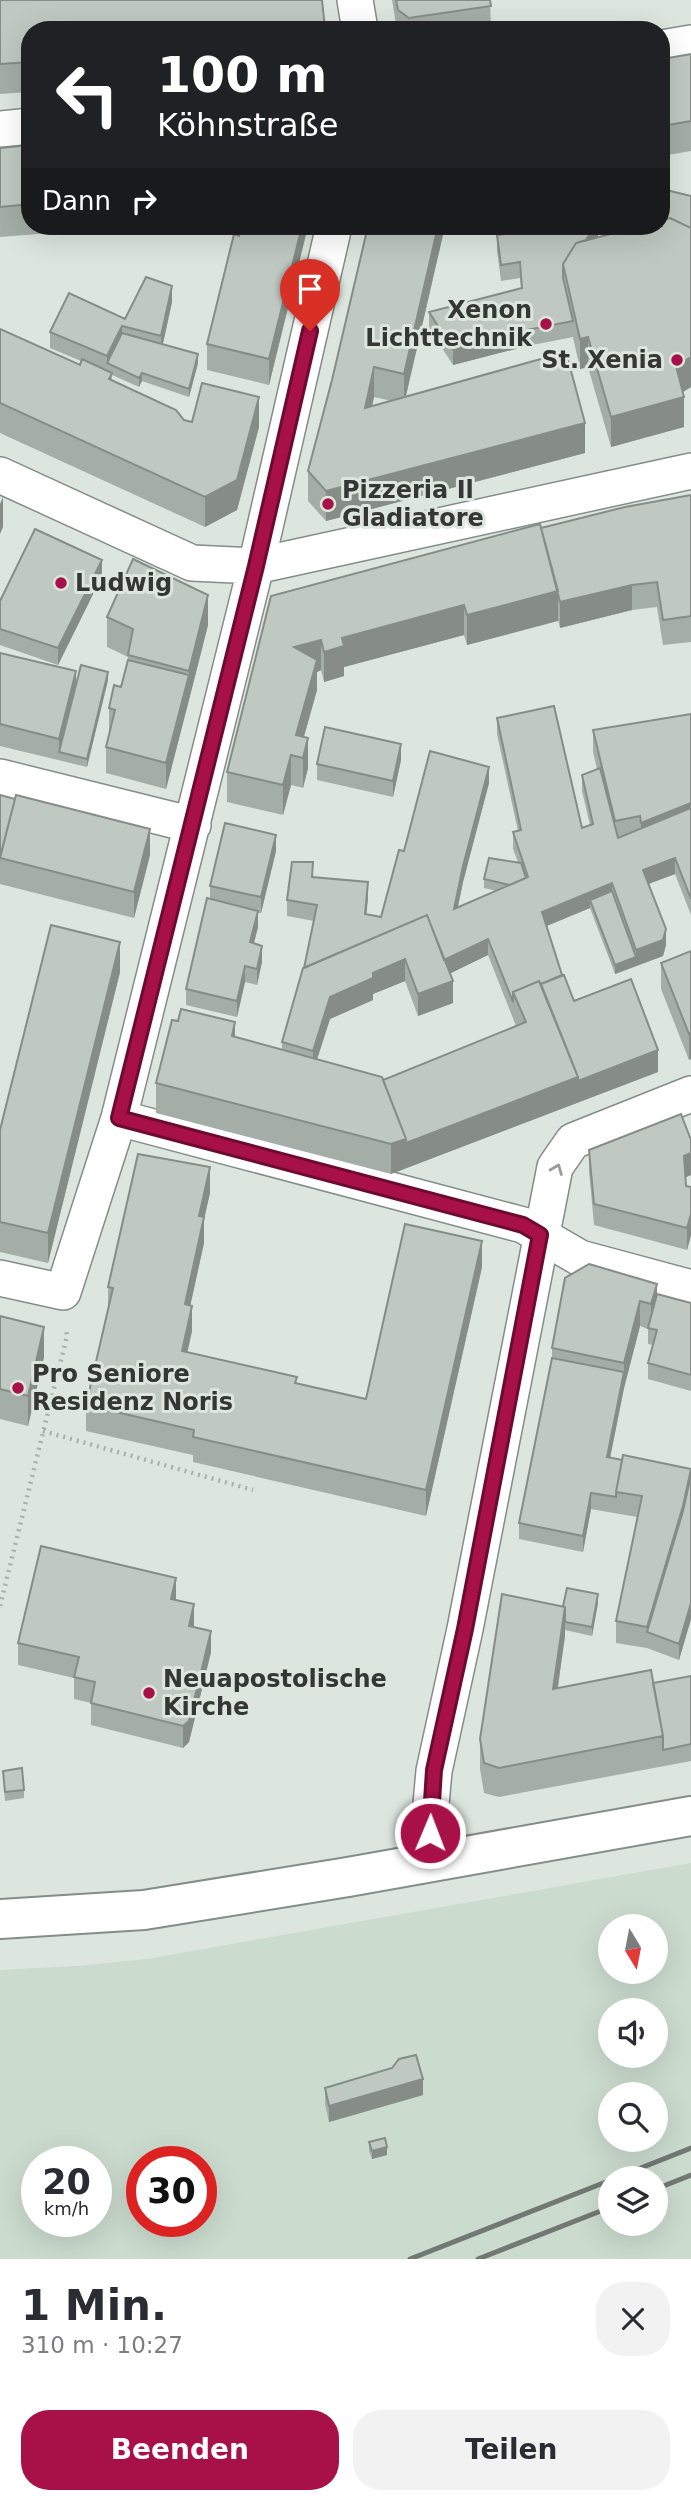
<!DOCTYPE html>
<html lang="de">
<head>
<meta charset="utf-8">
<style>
	body { margin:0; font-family:"DejaVu Sans",sans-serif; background:#f2f2f3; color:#2b2b33; height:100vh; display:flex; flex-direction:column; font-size:26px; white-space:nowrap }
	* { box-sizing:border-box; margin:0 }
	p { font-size:23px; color:#7c7c81 }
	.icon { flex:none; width:38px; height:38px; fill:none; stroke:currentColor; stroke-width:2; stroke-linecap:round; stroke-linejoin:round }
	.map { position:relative; height:2259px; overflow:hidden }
	.drawer { display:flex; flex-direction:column; background:#fff; flex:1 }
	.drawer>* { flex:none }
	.top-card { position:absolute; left:21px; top:21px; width:649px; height:214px; border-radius:28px; box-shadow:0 7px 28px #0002; background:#202124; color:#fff; overflow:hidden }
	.needle { width:46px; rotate:170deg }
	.fabs { position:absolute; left:598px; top:1914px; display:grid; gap:14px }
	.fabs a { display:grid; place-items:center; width:70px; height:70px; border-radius:50%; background:#fff; box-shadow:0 7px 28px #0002; font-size:35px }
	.speed { position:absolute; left:21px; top:2146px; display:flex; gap:14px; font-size:35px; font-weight:700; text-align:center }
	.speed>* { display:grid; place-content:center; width:91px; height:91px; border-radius:50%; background:#fff; box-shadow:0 7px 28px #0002; line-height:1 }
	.speed small { font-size:18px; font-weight:400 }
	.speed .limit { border:10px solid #d22; background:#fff; color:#111 }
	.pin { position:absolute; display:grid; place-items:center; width:60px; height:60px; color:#fff; margin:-72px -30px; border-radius:50% 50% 50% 0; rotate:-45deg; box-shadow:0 0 7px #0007 }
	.pin .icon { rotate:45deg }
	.me { position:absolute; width:77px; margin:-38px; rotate:1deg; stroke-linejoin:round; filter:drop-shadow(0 0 5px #0008) }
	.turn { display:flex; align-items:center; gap:24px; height:147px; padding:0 21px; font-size:32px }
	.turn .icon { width:91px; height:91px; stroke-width:2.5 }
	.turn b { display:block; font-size:49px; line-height:60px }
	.then { display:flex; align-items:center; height:66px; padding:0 21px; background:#0003; gap:14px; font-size:26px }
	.round { display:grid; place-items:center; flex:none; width:74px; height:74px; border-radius:28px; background:#f2f2f3 }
	.summary { display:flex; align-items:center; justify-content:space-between; height:119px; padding:0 21px }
	h1 { font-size:42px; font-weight:700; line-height:52px }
	.action { display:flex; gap:14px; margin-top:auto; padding:14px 21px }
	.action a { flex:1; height:80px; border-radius:28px; background:#a71147; color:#fff; font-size:28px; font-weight:700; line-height:80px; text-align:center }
	.action a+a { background:#f2f2f3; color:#2b2b33 }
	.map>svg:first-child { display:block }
	.built { fill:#cbdbce; fill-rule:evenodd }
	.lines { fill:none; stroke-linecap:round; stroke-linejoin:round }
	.minor-casing { stroke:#848d86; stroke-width:38 }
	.secondary-casing { stroke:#848d86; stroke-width:42 }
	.path { stroke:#a8b0aa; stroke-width:4.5; stroke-dasharray:2 5; stroke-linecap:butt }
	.minor { stroke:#fff; stroke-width:35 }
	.secondary { stroke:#fff; stroke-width:38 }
	.rail { stroke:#727873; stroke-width:5 }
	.wall { fill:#a4ada6; fill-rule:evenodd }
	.shaded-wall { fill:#868d87 }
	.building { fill:#bfc9c1; stroke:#868d87; stroke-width:2 }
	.oneway { stroke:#9a9b9a }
	.route-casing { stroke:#6d0b2e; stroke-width:18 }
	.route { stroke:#a71147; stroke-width:12 }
	.poi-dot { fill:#a71147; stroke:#dce6de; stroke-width:2.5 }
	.labels { text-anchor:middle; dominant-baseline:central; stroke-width:6; stroke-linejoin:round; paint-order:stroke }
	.poi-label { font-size:24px; font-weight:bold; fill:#343734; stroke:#dce6de; text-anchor:start }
</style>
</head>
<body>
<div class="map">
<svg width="691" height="2259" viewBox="0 0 691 2259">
	<rect width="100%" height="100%" fill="#dce6de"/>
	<path class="built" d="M691,1863v396h-691v-289l76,-4 71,-7zM611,1927h45v45h-45zM611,2011h45v45h-45zM611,2095h45v45h-45zM37,2161h59v60h-59zM142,2161h59v60h-59zM611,2179h45v45h-45z"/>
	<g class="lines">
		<g class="minor-casing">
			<path id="minor" d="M355,0l5,30
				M662,48l29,-5
				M0,129l30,-3
				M0,475l192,88 64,3 435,-95
				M0,777l193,48
				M119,1118l404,107 57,33 111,30
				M0,1278l63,14 56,-174 137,-552 78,-340
				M432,1862l-1,-58 3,-33 31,-142 90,-462 18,-26 118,-47"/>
		</g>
		<g class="secondary-casing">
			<path id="secondary" d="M0,1919l144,-9 204,-33 343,-61"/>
		</g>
		<path class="path" d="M43,1431l210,59
			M0,1606l67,-270 -1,-8"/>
		<use href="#minor" class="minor"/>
		<use href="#secondary" class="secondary"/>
		<path class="rail" d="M613,2179l78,-31
			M656,2189l35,-14
			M410,2259l201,-79
			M478,2259l133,-52"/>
	</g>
	<path class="wall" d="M0,0h322l3,30h-295v62l-30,2z
		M392,0h98l1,30h-94z
		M691,54v97l-29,5v-97z
		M30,145v81h108l-138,11v-89z
		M691,196v191l-8,5 1,35 -73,20 -23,-80 -8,2 -7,-32 -46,9 -74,19 -24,-37v-16l92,-24 -1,-10 -19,3 -4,-30v-16l101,-9v11l28,-7 -10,-4h46z
		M308,226l-39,159 -62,-15v-26l32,-108z
		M445,226l-39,170 179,57 -259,68 -18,-20v-30zM374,397l17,4 -19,5z
		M172,302l-9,42 35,19 -9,34 -47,-16 -3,6 -27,-12v6l72,39 8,2 67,5 -22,83 -32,17 -205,-94v-104l80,36 1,-4 -31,-13v-16l75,-13z
		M691,495v147l-28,3 -6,-38 -25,3 -72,18 -2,-8 -91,25 -3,-10 -120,32v9l-20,6 -3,-12 -4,2v18l-13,47 4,31 -5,20 -12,-3 -8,30 -56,-13v-30l44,-176 270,-68z
		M102,576l-44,89 -58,-20v-44z
		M107,617l101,8 -42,164 -60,-16v-26l3,-13v-26l12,-21 7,-27v-3l-21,-10z
		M0,653l76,32 32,-5 -21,87 -87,-21z
		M691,714v201l-16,-41 -27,10 18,61 -3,11 -48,18 -25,-66 -44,18 16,49 12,26 84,71 -267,102 -235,-61v-30l79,-46 47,13v-8l22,-74 10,-47 -27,-5v-16l26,-23 55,21 -2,16 15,3 23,-66 85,-68 -26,99 -5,25 39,-16 -13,-3v-9l34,-17 -5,-13v-17l5,-1 -21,-97v-16l85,110 8,-3 -8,-34v-16l15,-6 -4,-17v-22zM488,955l28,71 -133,54 -66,-21 13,-40 43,-19v-6l32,-13 13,35 35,-13 -3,-30z
		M401,760l-8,37 -76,-17v-16z
		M0,795l150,60 -16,63 -134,-34z
		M276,851l-15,62h-3v14l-4,16 8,19 -5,23 -12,-3 -8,35 -51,-12v-16l24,-90v-13z
		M691,951l-2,109 -28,-71v-26z
		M120,972l-72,291 -48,-11v-122z
		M589,1150l102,25 -5,2v9l5,1v48l-4,15 -93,-25 -5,-54z
		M210,1193l-6,24v26l-14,62 2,26 -5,21 110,31 69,16 116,-132 -56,249 -233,-54v-7l-107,-24v-26l22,-94v-24z
		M565,1278l92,16 34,9v88l-43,-12v-16l5,-18 -5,-1v-15l-8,-3 -16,62 -14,70 81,11v150l-12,41 -32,-12 -31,-5v-22l21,-104 -46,-8 -8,43 -64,-13v-16l33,-165v-10z
		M0,1316l44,41 -16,69 -28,-7z
		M176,1600l35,52 -22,90 -6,6 -92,-23v-22l-17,-4v-21l-56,-13v-22z
		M598,1603l-6,33 -27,-6 -7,58 95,-5 38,-7v85l-192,36 -15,-4 -4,-24v-30l83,-133z
		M3,1771l21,19v8l-19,3z
		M325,2088l98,7 -94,27 -4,-18z
		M369,2142l18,13 -15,4 -3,-8z"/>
	<path class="shaded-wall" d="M302,226h6l-39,159v-26z
		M438,226h7l-41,178v-30z
		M595,226h3v12l-33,36z
		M172,286v16l-11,50v-16z
		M122,326v16l-15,21v-7z
		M527,330v16l-74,19v-16z
		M588,337v30l-8,2v-30z
		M198,354v9l-9,34v-8z
		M691,357v30l-15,9v-30z
		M374,367v30l-9,41v-30z
		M142,373v8l-3,6v-9z
		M259,397v30l-22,83 -32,17v-30z
		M684,397v30l-73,20v-30z
		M585,423v30l-259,68v-30z
		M3,497v30l-3,7v-30z
		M102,560v16l-44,89v-17z
		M632,585v25l-72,18v-26z
		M558,591v30l-91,24v-30z
		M208,595v30l-19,75v-29z
		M464,605v30l-120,32v9l-20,6v-30l18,-14z
		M321,640v30l-4,2v18l-19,67 -2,-1 -2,-109z
		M76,671v22l-17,59v-13z
		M108,672v8l-21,87v-8z
		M189,675v25l-23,89v-26z
		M308,738v30l-5,20v-30z
		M401,744v16l-8,37v-16z
		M291,755v30l-8,30v-30z
		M489,767v16l-26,99 -9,43v-16l9,-43z
		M691,803v22l-50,20v-22z
		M150,829v26l-16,63v-26z
		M276,835v16l-15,62v-16z
		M675,858v16l-32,12v-16z
		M368,882v16l-3,32v-16z
		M612,883v16l-22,1v8l-48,20v-16z
		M258,911v16l-8,31v-16z
		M666,929v16l-3,11 -48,18v-9l21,-8v-7z
		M488,939v16l-45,22v-16z
		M120,942v30l-72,291v-30z
		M262,946v16l-5,23v-16z
		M405,959v22l-32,13v6l-43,19 -17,53v-21l17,-54 43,-24z
		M245,966v16l-8,35v-16z
		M453,981v22l-35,13v-22z
		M235,1022v30l-3,-16z
		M691,1033v26l-2,1v-26z
		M658,1050v22l-267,102v-30l187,-67z
		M691,1153v22l-7,3v-22z
		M210,1167v26l-11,49v-26z
		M691,1214v21l-4,15v-22z
		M204,1217v26l-19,87v-26z
		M482,1241v26l-56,249v-26z
		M657,1284v26l-6,20v-26z
		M640,1301v25l-16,62 -17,85v-16l17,-85v-9z
		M192,1306v25l-10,46v-26z
		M44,1327v30l-16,69v-30z
		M691,1469v22l-44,141v-5z
		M591,1493v16l-8,43v-16z
		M176,1578v22l-5,-1z
		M598,1594v9l-6,33v-9z
		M691,1603v16l-12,41v-16z
		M194,1604v22l-5,22v-22z
		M565,1607v30l-12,82v-30z
		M211,1631v21l-22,90 -6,6v-22z
		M423,2079v16l-94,27v-16z
		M387,2147v8l-15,4v-8z"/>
	<path class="building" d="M0,0h322l3,28 -17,2h-278v32l-30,2z
		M396,0h94l1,6 -82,12 -11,-8z
		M691,54v67l-29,5v-67z
		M30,145v59l-30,3v-59z
		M662,189l29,7v32l-21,-10 -8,2z
		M670,218l21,10v129l-15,9 8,31 -73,20 -23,-80 -8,2 -17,-75 13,-21 65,-17h21v-6z
		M241,226h61l-33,133 -62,-15 27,-110 5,2z
		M368,226h70l-34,148 -30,-7 -9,41 201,-56 19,71 -259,68 -18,-20 24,-91z
		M568,226h27l-9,14 -10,3 -13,21v14l10,43 -46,9 -74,19 -24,-37 93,-24 -2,-26 -19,3 -4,-30z
		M146,277l26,9 -11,50 -39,-10 -15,30 -57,-24 19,-39 56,26z
		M0,329l80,36 2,-6 30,14 -3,6 67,31 8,10 8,2 10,-39 57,14 -22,83 -32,17 -205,-94z
		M122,333l76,21 -9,35 -47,-16 -3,5 -32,-15z
		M691,495v121l-28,4 -6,-38 -25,3 -72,17 -19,-74 84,-21z
		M540,524l18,67 -91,24 -3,-10 -122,33 2,8 -20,6 -3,-12 -27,7 23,13 -21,75 12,3 -5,20 -12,-3 -8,30 -56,-13 44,-176z
		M35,529l67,31 -44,88 -58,-19v-28z
		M133,559l75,36 -19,76 -61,-16 5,-26 -26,-12z
		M0,653l76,18 -17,68 -59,-15z
		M128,660l61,15 -23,88 -60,-16 9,-37 -6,-2 5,-23 7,2z
		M81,665l27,7 -21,87 -28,-7z
		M554,706l28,122 11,-4 -11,-49 18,-7 18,70 73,-30v91l-16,-41 -32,12 23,59 -3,11 -27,10 -24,-67 -70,29 20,63 -21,9 -2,-3 -26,11v10l-25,-63 -44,21 -17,-45 -123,53 13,-63 -30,-5 5,-38h21l-1,15 56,5 -3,32 16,3 18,-67 5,1 26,-100 59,16 -26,99 -9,43 74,-32 -15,-45 8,-2 -24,-112z
		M691,714v89l-50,20 -1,-7 -25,5 -22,-91z
		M325,727l76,17 -8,37 -76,-17z
		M0,795l15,4 -15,58z
		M16,795l134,34 -16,63 -134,-34z
		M225,823l51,12 -15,62 -51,-11z
		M489,858l32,5 5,15 -16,7 -26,-6z
		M612,891l24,66 -21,8 -25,-65z
		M207,898l51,13 -8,31 12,4 -5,23 -12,-3 -8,35 -51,-12z
		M427,915l26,66 -35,13 -13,-35 -32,14v5l-43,19 -17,54 -31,-9 21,-74z
		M51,925l69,17 -72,291 -48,-11v-92z
		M691,951v82l-2,1 -28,-71z
		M564,975l10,26 57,-22 27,71 -80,31v-4l-37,-93z
		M539,981l39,96 -172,66v-4l-23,-59 143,-58 -13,-30z
		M181,1009l54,13 -3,14 150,41 24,62 -15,5 -235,-61 16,-63 6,1z
		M681,1114l10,26v13l-7,3 2,30 5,1v27l-4,14 -93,-24 -5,-54z
		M138,1154l72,13 -11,49 5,1 -19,87 7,2 -10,45 115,26 -2,6 71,16 39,-175 77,17 -56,249 -233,-53 1,-7 -108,-25 27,-117 -5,-1z
		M589,1264l68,20 -6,20 -11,-3 -16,62 -72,-15 13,-70z
		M657,1294l34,9v72l-43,-12 9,-33 -9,-2z
		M0,1316l44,11 -16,69 -28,-7z
		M552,1358l72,14 -17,85 15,3 -6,32v5l-25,-4 -8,43 -64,-13z
		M623,1455l68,14 -8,37 -36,121 -31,-6 26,-125 -26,-4z
		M691,1475v128l-12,41 -32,-12 36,-121z
		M41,1546l135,32 -5,21 23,5 -5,22 22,5 -22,90 -6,5 -92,-23 4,-21 -21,-5 5,-20 -61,-14z
		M567,1588l31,6 -6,33 -27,-5v-15l-2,-1z
		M502,1594l63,13 -12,82 98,-19 12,66 -164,32 -15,-5 -4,-24z
		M691,1676v68l-28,6v-14l-10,-53z
		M22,1768l2,22 -19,2 -2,-21z
		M416,2055l7,24 -94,27 -4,-18 67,-20 7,-9z
		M385,2138l2,9 -15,4 -3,-9z"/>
	<defs><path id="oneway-chevron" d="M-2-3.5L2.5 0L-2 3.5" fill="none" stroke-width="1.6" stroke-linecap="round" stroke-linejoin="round" transform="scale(1.75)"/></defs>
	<use class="oneway" href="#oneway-chevron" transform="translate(557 1169) rotate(-68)"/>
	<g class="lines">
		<g class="route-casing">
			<path id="route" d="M310,331l-54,235 -137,552 404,107 17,10 -75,394 -31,141 -4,63"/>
		</g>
		<use href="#route" class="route"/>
	</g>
	<g class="poi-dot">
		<circle cx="546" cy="324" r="7"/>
		<circle cx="677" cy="360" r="7"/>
		<circle cx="328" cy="504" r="7"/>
		<circle cx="61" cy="583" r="7"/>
		<circle cx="18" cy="1388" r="7"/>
		<circle cx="149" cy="1693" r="7"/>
	</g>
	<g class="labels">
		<g class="poi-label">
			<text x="532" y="310" text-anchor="end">Xenon<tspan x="532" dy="28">Lichttechnik</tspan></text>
			<text x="663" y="360" text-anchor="end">St. Xenia</text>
			<text x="342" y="490">Pizzeria Il<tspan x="342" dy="28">Gladiatore</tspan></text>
			<text x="75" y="583">Ludwig</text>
			<text x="32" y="1374">Pro Seniore<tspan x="32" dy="28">Residenz Noris</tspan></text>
			<text x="163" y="1679">Neuapostolische<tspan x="163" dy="28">Kirche</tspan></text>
		</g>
	</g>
</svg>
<div class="fabs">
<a><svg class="needle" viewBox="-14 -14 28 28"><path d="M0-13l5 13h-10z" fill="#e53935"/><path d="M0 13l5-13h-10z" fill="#7c7c81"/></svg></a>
<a><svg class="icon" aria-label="sound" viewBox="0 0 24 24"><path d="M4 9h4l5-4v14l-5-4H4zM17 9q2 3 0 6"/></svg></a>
<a><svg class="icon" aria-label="search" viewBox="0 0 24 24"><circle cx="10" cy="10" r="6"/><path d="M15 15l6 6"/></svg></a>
<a><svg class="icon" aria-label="layers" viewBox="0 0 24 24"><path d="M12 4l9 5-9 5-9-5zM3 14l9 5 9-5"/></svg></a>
</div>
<div class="speed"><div>20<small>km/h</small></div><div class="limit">30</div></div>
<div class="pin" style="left:310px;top:331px;background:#d93025"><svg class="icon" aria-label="arrive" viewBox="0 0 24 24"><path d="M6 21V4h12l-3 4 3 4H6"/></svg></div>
<svg class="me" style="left:430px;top:1833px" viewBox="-20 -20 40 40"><circle r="17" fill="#a71147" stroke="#fff" stroke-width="3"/><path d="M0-11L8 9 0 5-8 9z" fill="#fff"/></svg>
<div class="top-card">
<div class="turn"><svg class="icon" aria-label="left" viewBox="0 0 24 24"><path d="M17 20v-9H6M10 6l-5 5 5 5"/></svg><div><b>100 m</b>Köhnstraße</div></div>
<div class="then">Dann<svg class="icon" aria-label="right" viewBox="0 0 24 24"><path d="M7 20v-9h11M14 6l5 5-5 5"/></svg></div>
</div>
</div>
<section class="drawer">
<div class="summary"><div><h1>1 Min.</h1><p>310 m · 10:27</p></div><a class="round"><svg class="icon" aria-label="close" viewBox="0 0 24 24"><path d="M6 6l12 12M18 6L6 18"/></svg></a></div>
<div class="action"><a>Beenden</a><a>Teilen</a></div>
</section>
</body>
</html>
